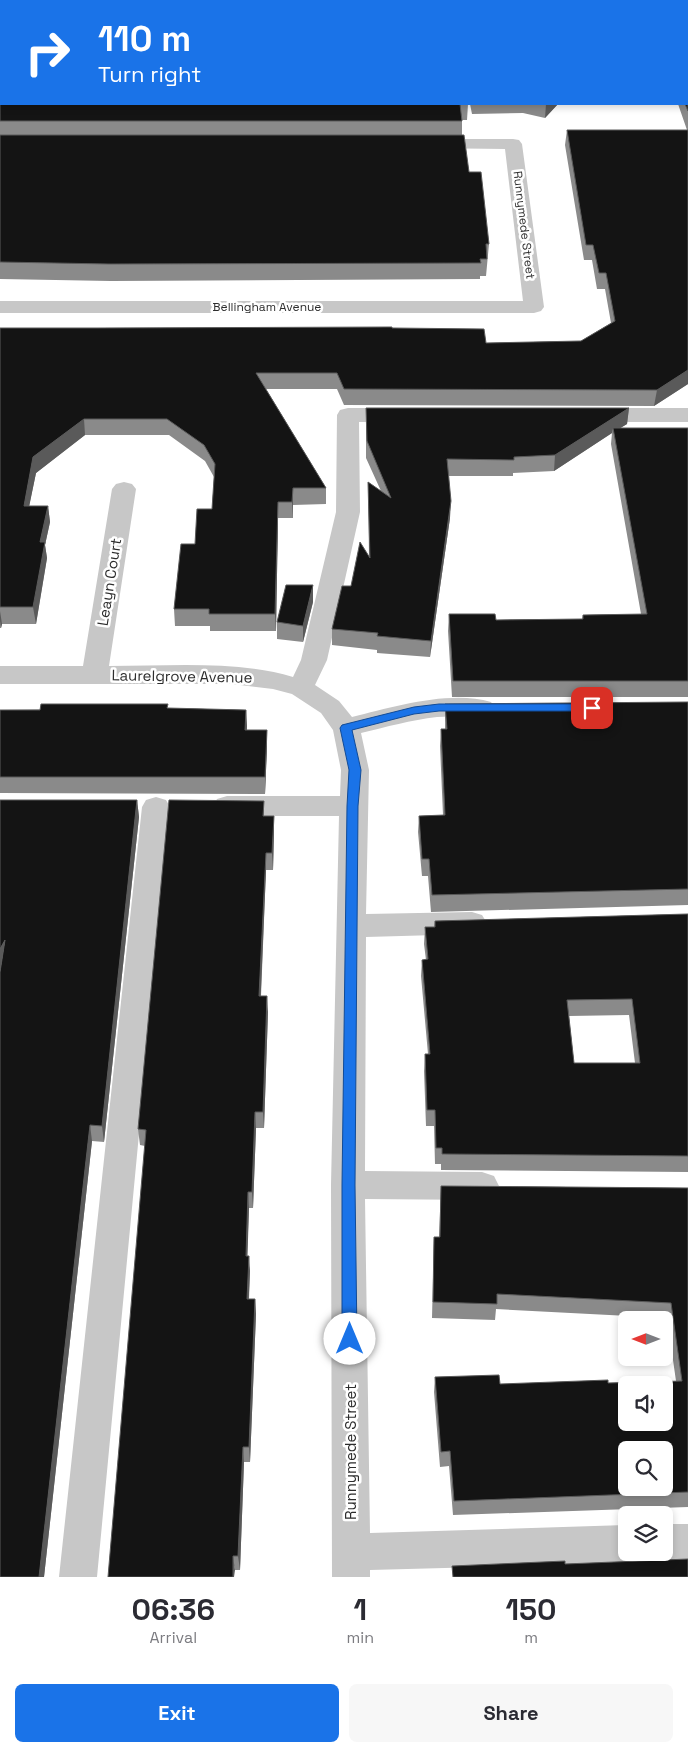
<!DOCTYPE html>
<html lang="en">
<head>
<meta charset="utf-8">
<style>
	body { margin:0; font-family:"Space Grotesk",sans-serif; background:#f7f7f7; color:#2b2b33; height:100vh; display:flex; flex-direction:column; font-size:19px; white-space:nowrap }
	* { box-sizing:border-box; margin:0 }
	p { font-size:16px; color:#7c7c81 }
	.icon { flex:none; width:28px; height:28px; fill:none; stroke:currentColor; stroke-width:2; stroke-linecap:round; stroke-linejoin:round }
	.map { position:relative; height:1577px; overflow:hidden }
	.details { display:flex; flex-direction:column; background:#fff; flex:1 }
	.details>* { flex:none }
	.banner { position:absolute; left:0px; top:0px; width:689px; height:105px; box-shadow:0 2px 8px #0003; background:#1a73e8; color:#fff; overflow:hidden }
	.needle { width:32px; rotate:270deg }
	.buttons { position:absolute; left:618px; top:1311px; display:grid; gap:10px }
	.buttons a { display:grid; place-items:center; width:55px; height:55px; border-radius:8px; background:#fff; box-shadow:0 2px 8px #0003; font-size:25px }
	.pin { position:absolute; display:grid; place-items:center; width:42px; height:42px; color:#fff; margin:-21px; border-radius:10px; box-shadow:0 2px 8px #0006 }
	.me { position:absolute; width:55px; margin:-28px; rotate:0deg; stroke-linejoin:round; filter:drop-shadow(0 0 4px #0008) }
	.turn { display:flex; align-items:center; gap:18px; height:105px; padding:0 15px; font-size:22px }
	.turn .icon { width:65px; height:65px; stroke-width:2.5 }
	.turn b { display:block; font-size:35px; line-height:42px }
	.eta { display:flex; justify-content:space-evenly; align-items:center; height:85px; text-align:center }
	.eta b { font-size:30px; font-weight:600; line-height:35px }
	.cta { display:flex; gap:10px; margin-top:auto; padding:10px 15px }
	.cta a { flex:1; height:58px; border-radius:8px; background:#1a73e8; color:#fff; font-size:20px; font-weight:600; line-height:58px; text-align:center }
	.cta a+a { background:#f7f7f7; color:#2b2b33 }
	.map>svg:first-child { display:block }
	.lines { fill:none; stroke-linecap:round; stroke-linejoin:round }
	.minor { fill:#c7c7c7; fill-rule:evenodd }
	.wall { fill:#8a8a8a; fill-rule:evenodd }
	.shaded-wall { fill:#5a5a5a }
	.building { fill:#141414; stroke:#5a5a5a; fill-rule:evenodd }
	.route { fill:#1a73e8; stroke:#114b97 }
	.labels { text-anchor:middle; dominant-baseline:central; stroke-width:5; stroke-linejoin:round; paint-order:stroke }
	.far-street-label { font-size:12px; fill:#2d2d2d; stroke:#fff }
	.street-label { font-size:15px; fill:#2d2d2d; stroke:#fff }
</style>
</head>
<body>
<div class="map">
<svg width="688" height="1577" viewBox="0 0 688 1577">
	<rect width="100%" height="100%" fill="#fff"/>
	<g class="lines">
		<path class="minor" d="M583,0h16l1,1h-16z
			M0,1h2l-2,12z
			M428,139h85l6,1 3,4 22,163 -3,4 -7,2h-534v-12h523l-18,-152 -83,-1 -3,-4 3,-4z
			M348,408h56l8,2 3,5 -3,5 -8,2h-45l1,90 -33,148 -12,25 24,16 13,16c42,-10 97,-27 139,-15l4,6 -4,6c-17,5 -36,1 -54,3 -26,3 -51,10 -76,16l8,37 -3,144 106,-2 10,3 5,8 -5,8 -10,3 -106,3 -1,234 117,1 12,4 5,10 -5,10 -12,4 -117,-1 5,334 256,-8v27h16l-2,5 -14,6 -256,7v7h-38l-1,-392 8,-369h-112l-10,-3 -4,-7 4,-7 10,-3h113l1,-26 -8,-40 -12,-17 -29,-19 -19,-5 -41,-5h-232v-18h83l29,-177 4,-5 8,-2 8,2 4,5 -27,177c61,0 126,-6 184,11l8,-17 35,-148 1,-97 3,-5z
			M592,408h96v14h-96l-8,-2 -3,-5 3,-5z
			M156,797l10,3 4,7 -73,770h-38l83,-770 4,-7z
			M664,1524h24v38h-24l-14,-6 -1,-4h15z"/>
	</g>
	<path class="wall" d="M651,0h37v384l-34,22 -310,-1 -7,-16h-71l60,99v16l-33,1v13h-15l-2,113h-66v-5h-35l-1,-17 21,-65 17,-35 2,-32 -9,-16 -36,-26h-84l-49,38 -7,33h19l2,16 -5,23 2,13 -11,66h-34l-1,4h-1v-300h392l94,15 95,-2 30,-18 -6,-34h-8l-5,-29h-8l-19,-115 2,-15h120l-9,-26h10v-103h-37z
		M0,9l1,95h467l-1,16h-5v15l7,37 20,72 -3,32h-6v3l-369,2 -111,-2z
		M470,104h88l-13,14 -22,-5 -51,1z
		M366,408h263l-2,16 -7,4h68v269h-236l-4,-66 1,-17 47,6 86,-1 1,-4 58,-1 -30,-170 1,-11 -58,38 -41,2v3h-64l1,42 -20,139 -53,-4v-3l-45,-5v-16l19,-43 18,-29 -1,-75 13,9 -15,-33z
		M313,585v17l-10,40 -26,-3v-17z
		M688,702v203l-257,7 -3,-36h-6l-4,-44 1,-16 24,-1 -3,-69 1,-17h4v-25z
		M168,708l78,2 1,20h20v17l-2,47 -265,-1v-83z
		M137,800l2,17 -35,325 -12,-1 -48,436h-44z
		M264,801v15h10v16l-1,38h-7l-5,126 7,16 -4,116h-8l-3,80h-4l-2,48 3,15 -1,28h6l1,15 -2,50 -4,98h-6l-4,108h-5l-90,-424 -5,-1 -2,-16z
		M688,914v258l-247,-2v-6h-6l-1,-38h-8l-2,-55 1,-17h3l-7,-78 1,-16h4l-2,-16 1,-17h9l1,-6zM629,1015l6,48h-61l-5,-47z
		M441,1186l247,2v319l-235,8 -4,-49 -9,1 -6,-75 1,-15 65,7 108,-1 68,-2 -9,-63 -171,-9 -1,11 -63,-2 2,-81h5z"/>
	<path class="shaded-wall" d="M546,104h12l-13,14z
		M688,370v14l-34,22 3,-16z
		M629,408l-2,16 -13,8 -1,-4 -1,5 -58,38 1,-16z
		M84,419l1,16 -49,38 -10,49 -2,-16 9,-49z
		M293,488v30l-1,-16z
		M451,501l-1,17 -20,139 1,-16z
		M278,502v16l-2,113 -1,-17z
		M48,506l2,16 -5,23 2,13 -11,66 -3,-17 7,-65z
		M313,585v17l-10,40v-16z
		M0,611l2,13 -1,4 -1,-7z
		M246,710l1,16 -1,21 -1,-17z
		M267,730v17l-2,47v-17z
		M137,800l2,17 -35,325 -2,-16z
		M274,816v16l-1,38 -1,-17z
		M266,853v17l-6,142 -1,-16z
		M5,940l-5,32v-23z
		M267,996l1,16 -4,116 -1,-16z
		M255,1112l1,16 -3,80 -1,-16z
		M90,1125l2,16 -48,436h-5z
		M248,1192l1,16 -2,63 -1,-15z
		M249,1256l1,15 -2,43 -1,-15z
		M255,1299l1,15 -6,148 -1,-15z
		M243,1447l1,15 -4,108 -2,-14z
		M233,1556l2,14 -1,7h-1z"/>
	<path class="building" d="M31,0h369v1h-369z
		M463,0h117v1h-117z
		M654,0h34v111l-3,-7h3v-103h-34z
		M0,9l1,1v94h467h-8l2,17h-462z
		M567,130h121v240l-31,20 -313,-1 -7,-16h-81l70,115h-33l-1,14h-14l-3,112h-66v-5h-35l7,-65h14l2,-35h15l3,-45 -11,-19 -37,-26h-83l-51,38 -9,49h24l-8,36h5l-12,65h-33v-279h98l294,-1v1l92,1 2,14 95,-2 34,-20 -9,-48h-7l-6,-28h-7z
		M0,135h464l5,37h12l8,72h-3l1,15h-7l1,4 -372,1 -109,-2z
		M366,408h263l-74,47 -41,2v3l-67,-1 4,42 -20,140 -54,-5 1,-3 -46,-4 10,-43h9l9,-44 10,16 -2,-76 23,16 -24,-57z
		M613,428h75v253h-235l-4,-67h46l1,6 87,-1v-4l64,-1z
		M286,585h27l-10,41 -26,-4z
		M688,702v187l-256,6 -3,-36h-7l-3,-43 26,-1 -4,-86h6l-2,-25z
		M41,704h127l-1,4 79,2 -1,20h22l-2,47h-265v-67h40z
		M0,800h137l-35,326 -12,-1 -51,452h-39v-605l5,-32 -5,9z
		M169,800l95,1 -1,15h11l-2,37h-6l-7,143h8l-4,116h-8l-3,80h-4l-2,64h3l-2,43h8l-6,148h-6l-5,109h-5v21h-125l38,-447 -8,-1z
		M688,914v242l-246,-2v-6h-6l-1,-38h-8l-2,-56h5l-8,-94 6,-1 -3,-32h10v-6zM632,999l8,64h-66l-7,-63z
		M441,1186l247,2v304l-234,9 -4,-50 -9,1 -6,-75 64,-2 1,9 108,-4v3l74,-2 -11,-78 -174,-9v10l-64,-2 1,-65h6zM626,1385h38v37h-38zM626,1450h38v38h-38z
		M688,1559v18h-235l-1,-11 113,-5v3z"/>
	<path class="route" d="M439,704h153l6,4 -6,3h-153l-25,3 -62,16 9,40 -3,36 -3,379 2,154 -2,5 -5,2 -6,-2 -2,-5v-154l5,-379 2,-36 -9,-42 2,-3 72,-18z"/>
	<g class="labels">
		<g class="far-street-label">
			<text transform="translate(524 225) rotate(83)">Runnymede Street</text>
			<text x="267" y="307">Bellingham Avenue</text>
		</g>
		<g class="street-label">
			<text transform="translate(109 582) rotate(-81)">Leayn Court</text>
			<text transform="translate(182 676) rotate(1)">Laurelgrove Avenue</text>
			<text transform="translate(350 1452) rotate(-90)">Runnymede Street</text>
		</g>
	</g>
</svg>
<div class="buttons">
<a><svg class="needle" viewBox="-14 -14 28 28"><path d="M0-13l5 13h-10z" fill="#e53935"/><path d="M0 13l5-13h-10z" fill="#7c7c81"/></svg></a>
<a><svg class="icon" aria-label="sound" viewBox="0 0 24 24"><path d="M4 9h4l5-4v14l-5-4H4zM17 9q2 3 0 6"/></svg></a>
<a><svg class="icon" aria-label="search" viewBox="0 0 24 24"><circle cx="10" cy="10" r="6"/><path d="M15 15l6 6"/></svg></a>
<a><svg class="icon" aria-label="layers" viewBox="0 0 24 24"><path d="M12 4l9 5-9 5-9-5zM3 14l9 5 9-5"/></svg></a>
</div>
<div class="pin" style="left:592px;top:708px;background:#d93025"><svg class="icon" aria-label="arrive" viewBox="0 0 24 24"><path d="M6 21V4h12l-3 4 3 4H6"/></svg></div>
<svg class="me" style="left:350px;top:1339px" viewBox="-20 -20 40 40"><circle r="19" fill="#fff"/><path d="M0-13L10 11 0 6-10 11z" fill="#1a73e8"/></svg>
<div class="banner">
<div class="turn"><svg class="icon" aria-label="right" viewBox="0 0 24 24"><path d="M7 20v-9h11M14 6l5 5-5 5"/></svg><div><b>110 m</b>Turn right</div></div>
</div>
</div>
<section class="details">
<div class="eta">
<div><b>06:36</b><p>Arrival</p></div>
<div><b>1</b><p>min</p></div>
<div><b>150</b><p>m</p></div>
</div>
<div class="cta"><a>Exit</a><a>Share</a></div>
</section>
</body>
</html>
